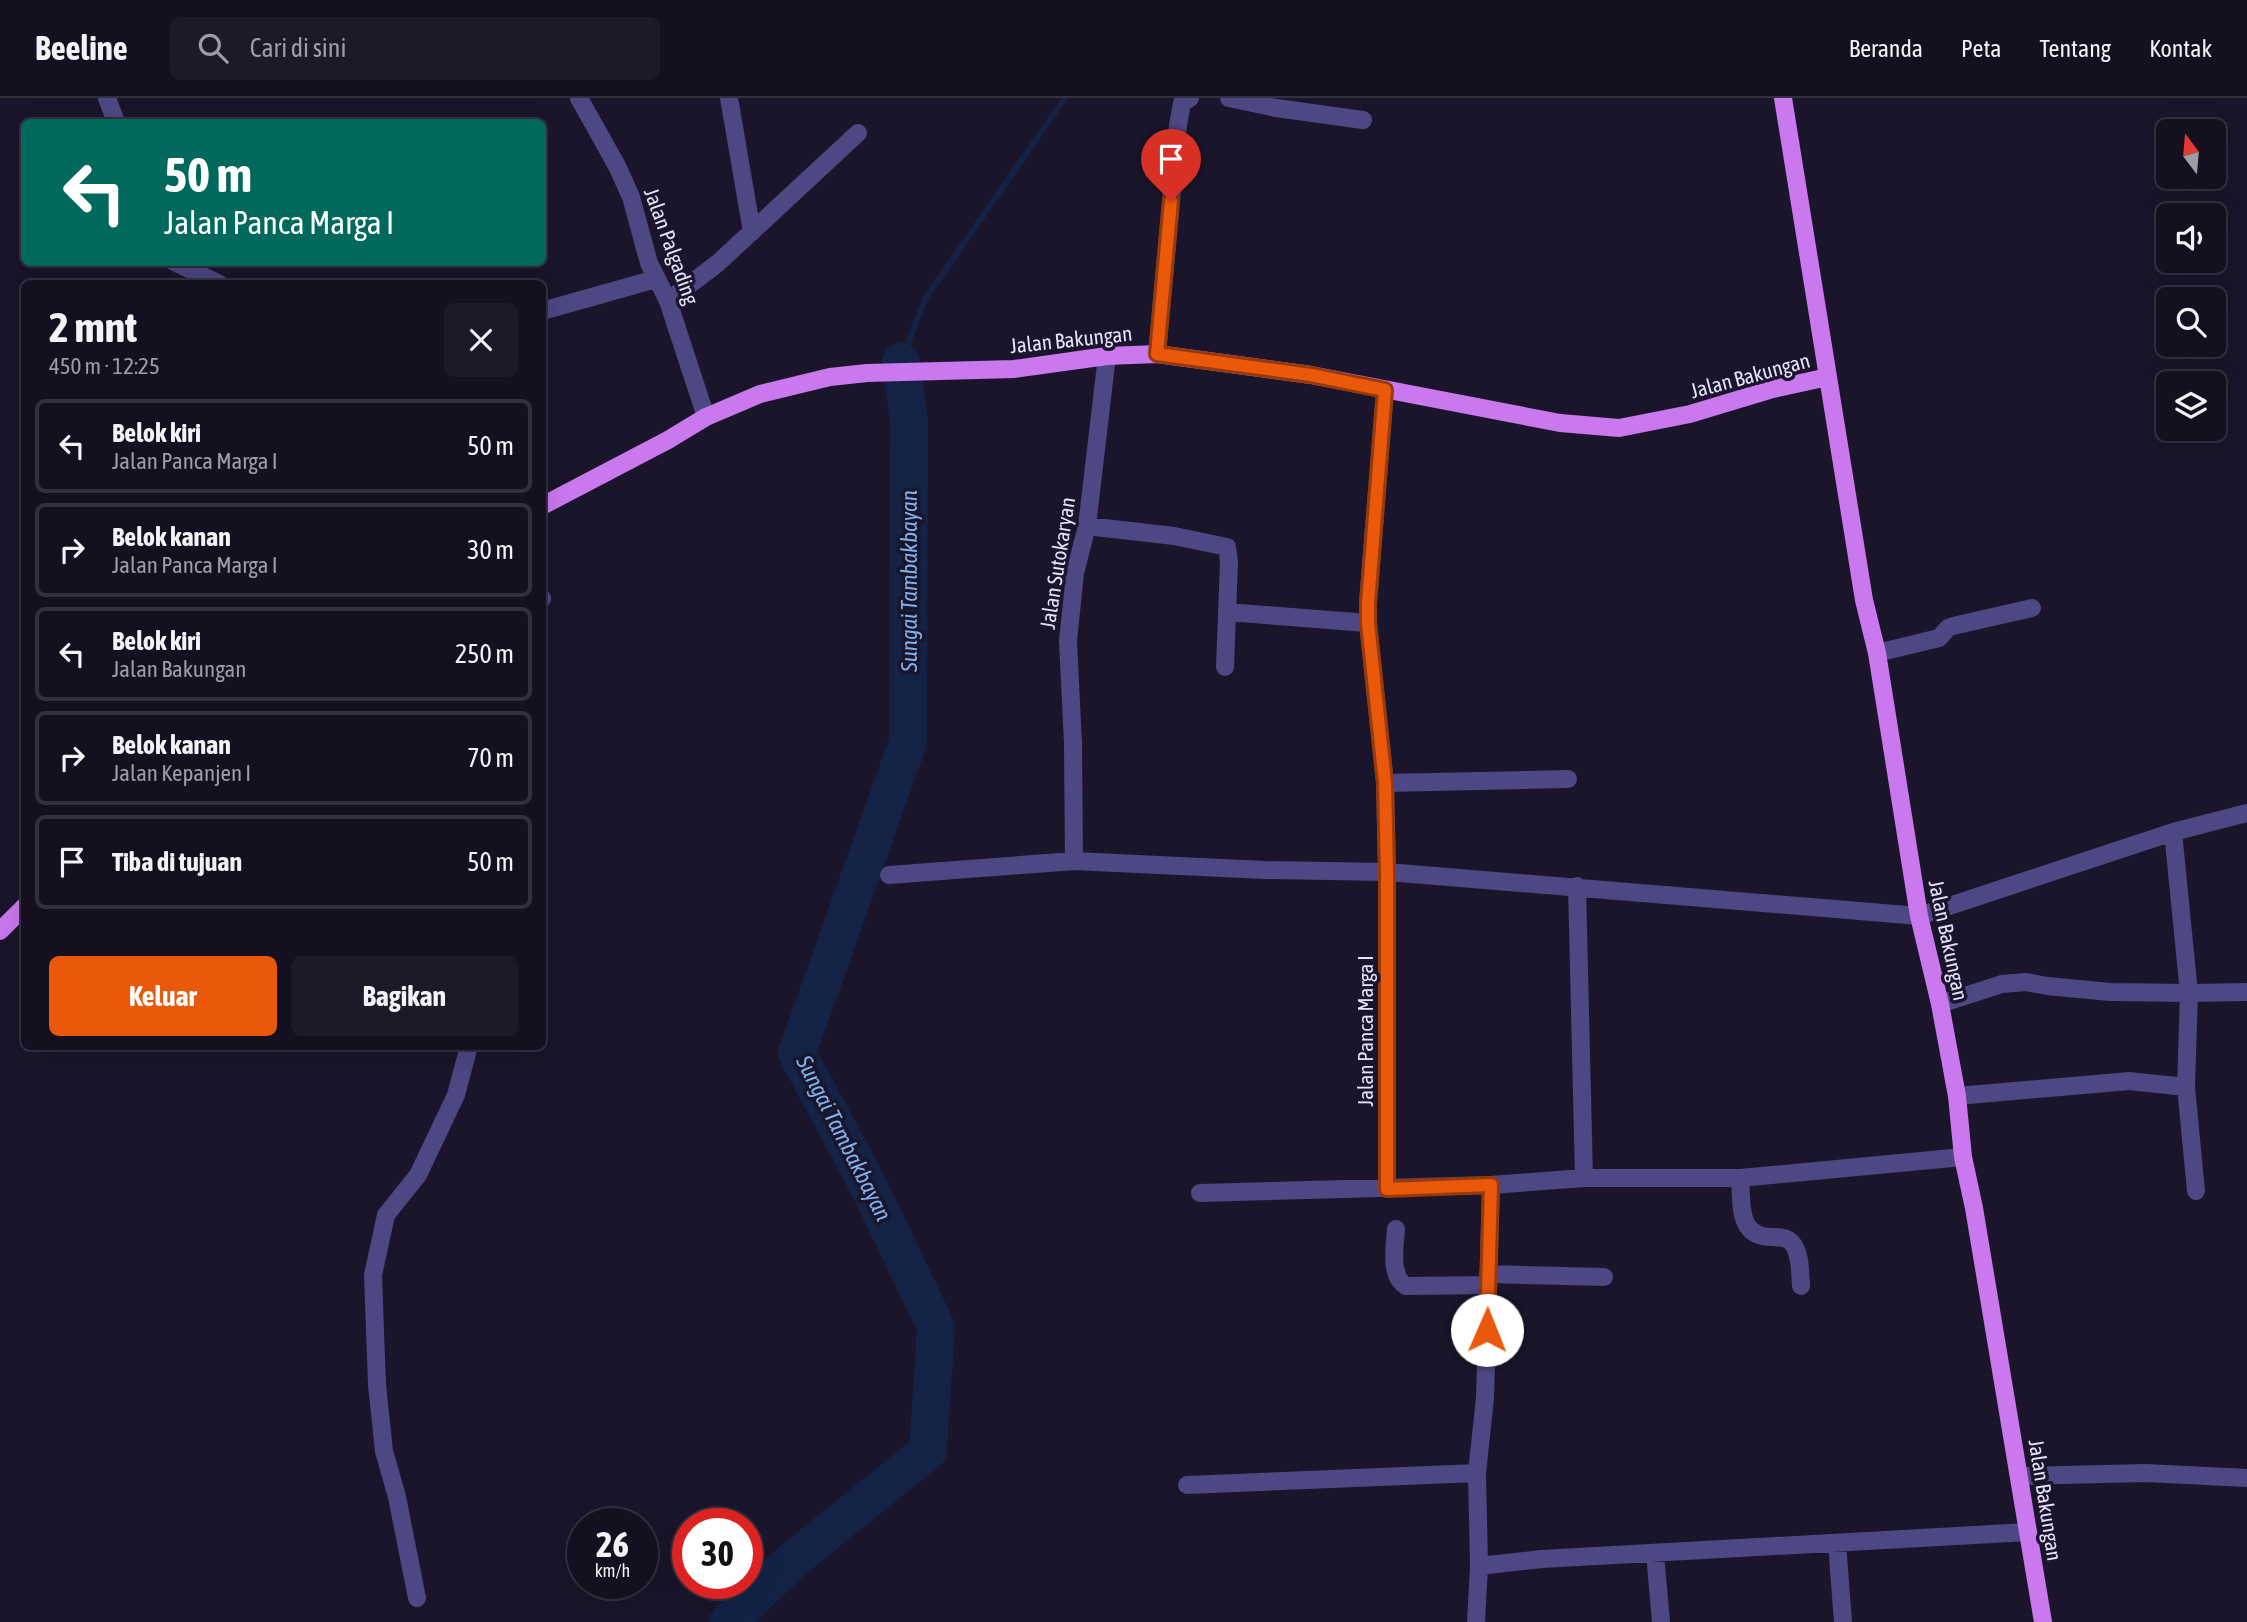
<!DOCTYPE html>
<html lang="id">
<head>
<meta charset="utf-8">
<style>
	body { margin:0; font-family:"Asap Condensed",sans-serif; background:#1d1929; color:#f1f3f6; height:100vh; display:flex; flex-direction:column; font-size:26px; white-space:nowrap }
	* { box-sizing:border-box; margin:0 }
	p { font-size:23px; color:#9d9da5 }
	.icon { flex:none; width:38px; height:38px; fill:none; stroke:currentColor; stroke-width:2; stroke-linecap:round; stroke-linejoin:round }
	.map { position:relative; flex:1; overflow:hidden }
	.sheet { position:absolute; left:21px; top:182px; width:525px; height:770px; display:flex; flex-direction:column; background:#141020; border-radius:10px; box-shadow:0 7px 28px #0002,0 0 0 2px #33303e }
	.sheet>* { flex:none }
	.hud { position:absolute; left:21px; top:21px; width:525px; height:147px; border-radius:10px; box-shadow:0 7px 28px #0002,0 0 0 2px #33303e; background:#00695c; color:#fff; overflow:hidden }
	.needle { width:46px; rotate:344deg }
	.buttons { position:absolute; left:2156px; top:21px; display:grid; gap:14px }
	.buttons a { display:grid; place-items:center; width:70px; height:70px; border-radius:10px; background:#141020; box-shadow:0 7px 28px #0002,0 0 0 2px #33303e; font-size:35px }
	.speed { position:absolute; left:567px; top:1410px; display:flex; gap:14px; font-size:35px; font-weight:700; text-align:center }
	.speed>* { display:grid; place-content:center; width:91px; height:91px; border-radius:50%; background:#141020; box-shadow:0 7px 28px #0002,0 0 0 2px #33303e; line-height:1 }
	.speed small { font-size:18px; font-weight:400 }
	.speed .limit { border:10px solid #d22; background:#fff; color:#111 }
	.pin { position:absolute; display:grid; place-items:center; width:60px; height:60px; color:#fff; margin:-72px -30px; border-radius:50% 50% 50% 0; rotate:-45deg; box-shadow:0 0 7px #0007 }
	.pin .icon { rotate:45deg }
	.me { position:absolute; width:77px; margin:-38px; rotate:1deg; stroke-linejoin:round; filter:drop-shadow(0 0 5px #0008) }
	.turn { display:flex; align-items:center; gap:24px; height:147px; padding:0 28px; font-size:32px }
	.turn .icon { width:91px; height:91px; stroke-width:2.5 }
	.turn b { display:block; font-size:49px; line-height:60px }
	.round { display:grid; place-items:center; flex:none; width:74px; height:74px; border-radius:10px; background:#1d1929 }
	.head { display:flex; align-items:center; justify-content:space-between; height:119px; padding:0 28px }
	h1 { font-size:42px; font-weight:700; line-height:52px }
	.button { display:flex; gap:14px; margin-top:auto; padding:14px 28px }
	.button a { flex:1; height:80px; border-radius:10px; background:#ea580c; color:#fff; font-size:28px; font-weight:700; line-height:80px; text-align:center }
	.button a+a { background:#1d1929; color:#f1f3f6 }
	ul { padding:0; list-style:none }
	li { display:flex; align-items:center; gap:21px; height:94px; margin:0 14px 10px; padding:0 14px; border:4px solid #33303e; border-radius:10px }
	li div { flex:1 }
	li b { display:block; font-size:26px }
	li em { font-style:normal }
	header { display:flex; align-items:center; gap:42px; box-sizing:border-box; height:98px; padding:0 35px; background:#141020; border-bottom:2px solid #33303e }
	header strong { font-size:33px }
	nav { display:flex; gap:38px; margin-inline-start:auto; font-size:24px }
	.search { width:490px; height:63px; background:#1d1929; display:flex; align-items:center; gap:18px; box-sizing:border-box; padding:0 24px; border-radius:10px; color:#9d9da5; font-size:26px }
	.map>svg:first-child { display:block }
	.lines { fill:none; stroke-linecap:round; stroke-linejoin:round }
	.stream { stroke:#132245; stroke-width:6 }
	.river { stroke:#132245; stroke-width:38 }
	.minor { stroke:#4d4783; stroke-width:18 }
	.major { stroke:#c978ed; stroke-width:18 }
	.route-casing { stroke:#983908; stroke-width:18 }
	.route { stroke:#ea580c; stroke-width:12 }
	.labels { text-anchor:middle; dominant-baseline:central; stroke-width:7; stroke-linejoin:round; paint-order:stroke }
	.street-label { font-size:21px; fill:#e7e2fb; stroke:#1a152a }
	.water-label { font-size:23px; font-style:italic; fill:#7eb2ee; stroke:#1a152a }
</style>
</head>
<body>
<header>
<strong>Beeline</strong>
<div class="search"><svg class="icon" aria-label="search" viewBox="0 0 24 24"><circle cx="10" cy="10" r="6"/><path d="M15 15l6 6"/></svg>Cari di sini</div>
<nav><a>Beranda</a><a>Peta</a><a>Tentang</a><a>Kontak</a></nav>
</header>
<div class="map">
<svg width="2247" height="1524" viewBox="0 0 2247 1524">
	<rect width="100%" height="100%" fill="#1a152a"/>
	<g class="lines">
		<path class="stream" d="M901,264l24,-63 140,-201"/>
		<path class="river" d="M728,1524l65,-62 135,-109 8,-124 -66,-138 -73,-136 111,-311 1,-321 -8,-59"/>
		<path class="minor" d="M107,0l9,24
			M579,0l38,68 14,31 18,66 19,38 38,116
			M729,0l23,134
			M1229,0l47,10 87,12
			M174,164l46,22
			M668,203l50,-38 140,-130
			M542,213l114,-32
			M1157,256l21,-229 4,-22 8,-5
			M1385,292l-17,213v20l17,160 2,89v317
			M1087,428l87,10 53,11 2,15 -4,105
			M542,500v1
			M1227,514l141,11
			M1877,555l62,-15 9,-10 5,-2 79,-18
			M1385,685l183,-4
			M2173,734l16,161 58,-1
			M1074,763l-1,-117 -5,-103 7,-68 12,-47 20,-170
			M889,777l185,-14 190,9 123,2 532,44 254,-84 74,-19
			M1577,788l7,292
			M1940,906l62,-20 24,-2 21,4 63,6 79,1 -3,94 10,104
			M1957,998l172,-15 57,6
			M1740,1080c2,26 -3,59 32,59 7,0 15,0 20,6 9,10 8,31 9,43
			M1200,1095l291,-8 93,-7h156l223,-21
			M1396,1131c-1,17 -7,47 10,57l82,-1
			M1488,1176l116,3
			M2019,1378l127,-3 101,5
			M1187,1387l290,-12
			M1837,1445l6,79
			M1655,1456l6,68
			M1479,1468l63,-7 486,-27
			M417,1500l-20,-101 -13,-46 -7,-66 -4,-110 13,-60 32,-40 38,-80 13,-49
			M1476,1524l3,-56 -2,-93 8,-75 6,-213"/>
		<path class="major" d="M1783,0l81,502 13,53 42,263 21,88 17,92 6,61 11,51 69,414
			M542,408l126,-66 38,-23 54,-23 70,-17 37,-4 147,-4 93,-13 50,-2 154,21 249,48 59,5 71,-14 83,-25 55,-12
			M0,833l24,-24"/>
	</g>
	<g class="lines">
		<g class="route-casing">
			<path id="route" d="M1171,103l-14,153 154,21 74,15 -17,213v20l17,160 2,89v317l104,-4 -4,145"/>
		</g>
		<use href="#route" class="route"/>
	</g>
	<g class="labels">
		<g class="street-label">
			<text transform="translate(672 148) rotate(70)">Jalan Palgading</text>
			<text transform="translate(1071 241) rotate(-6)">Jalan Bakungan</text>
			<text transform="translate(1750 277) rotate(-15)">Jalan Bakungan</text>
			<text transform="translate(1057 465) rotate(-81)">Jalan Sutokaryan</text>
			<text transform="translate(1949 842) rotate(78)">Jalan Bakungan</text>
			<text transform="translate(1365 933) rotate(-90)">Jalan Panca Marga I</text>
			<text transform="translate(2046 1402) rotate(81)">Jalan Bakungan</text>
		</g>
		<g class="water-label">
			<text transform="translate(909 483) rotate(-90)">Sungai Tambakbayan</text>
			<text transform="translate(844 1040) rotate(63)">Sungai Tambakbayan</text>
		</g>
	</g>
</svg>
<div class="buttons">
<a><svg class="needle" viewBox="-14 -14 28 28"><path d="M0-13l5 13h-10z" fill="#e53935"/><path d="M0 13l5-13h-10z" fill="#9d9da5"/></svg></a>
<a><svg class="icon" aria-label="sound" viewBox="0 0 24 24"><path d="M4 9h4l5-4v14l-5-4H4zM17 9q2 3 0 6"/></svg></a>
<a><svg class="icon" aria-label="search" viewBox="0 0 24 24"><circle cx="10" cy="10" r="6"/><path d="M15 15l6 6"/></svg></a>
<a><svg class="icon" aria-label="layers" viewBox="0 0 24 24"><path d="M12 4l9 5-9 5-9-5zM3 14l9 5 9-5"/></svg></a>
</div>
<div class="speed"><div>26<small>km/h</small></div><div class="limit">30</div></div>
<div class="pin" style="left:1171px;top:103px;background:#d93025"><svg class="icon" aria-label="arrive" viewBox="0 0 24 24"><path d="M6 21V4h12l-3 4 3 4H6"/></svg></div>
<svg class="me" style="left:1487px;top:1232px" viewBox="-20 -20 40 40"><circle r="19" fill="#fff"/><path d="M0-13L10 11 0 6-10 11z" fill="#ea580c"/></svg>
<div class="hud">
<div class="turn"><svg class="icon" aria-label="left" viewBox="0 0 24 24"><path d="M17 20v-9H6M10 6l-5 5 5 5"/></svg><div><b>50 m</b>Jalan Panca Marga I</div></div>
</div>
<section class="sheet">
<div class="head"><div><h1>2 mnt</h1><p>450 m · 12:25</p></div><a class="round"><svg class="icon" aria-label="close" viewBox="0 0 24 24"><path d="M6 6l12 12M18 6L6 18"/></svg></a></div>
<ul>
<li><svg class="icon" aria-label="left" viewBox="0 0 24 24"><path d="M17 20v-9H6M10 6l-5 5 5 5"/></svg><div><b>Belok kiri</b><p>Jalan Panca Marga I</p></div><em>50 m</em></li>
<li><svg class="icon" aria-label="right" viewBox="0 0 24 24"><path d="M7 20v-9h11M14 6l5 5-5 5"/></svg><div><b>Belok kanan</b><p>Jalan Panca Marga I</p></div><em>30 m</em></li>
<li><svg class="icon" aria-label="left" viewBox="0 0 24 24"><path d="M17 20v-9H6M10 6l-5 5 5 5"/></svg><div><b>Belok kiri</b><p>Jalan Bakungan</p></div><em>250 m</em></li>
<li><svg class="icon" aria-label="right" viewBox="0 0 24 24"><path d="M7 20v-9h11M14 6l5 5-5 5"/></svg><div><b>Belok kanan</b><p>Jalan Kepanjen I</p></div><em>70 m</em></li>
<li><svg class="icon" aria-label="arrive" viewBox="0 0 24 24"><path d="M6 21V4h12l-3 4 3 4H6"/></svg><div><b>Tiba di tujuan</b></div><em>50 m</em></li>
</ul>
<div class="button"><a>Keluar</a><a>Bagikan</a></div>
</section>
</div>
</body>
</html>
